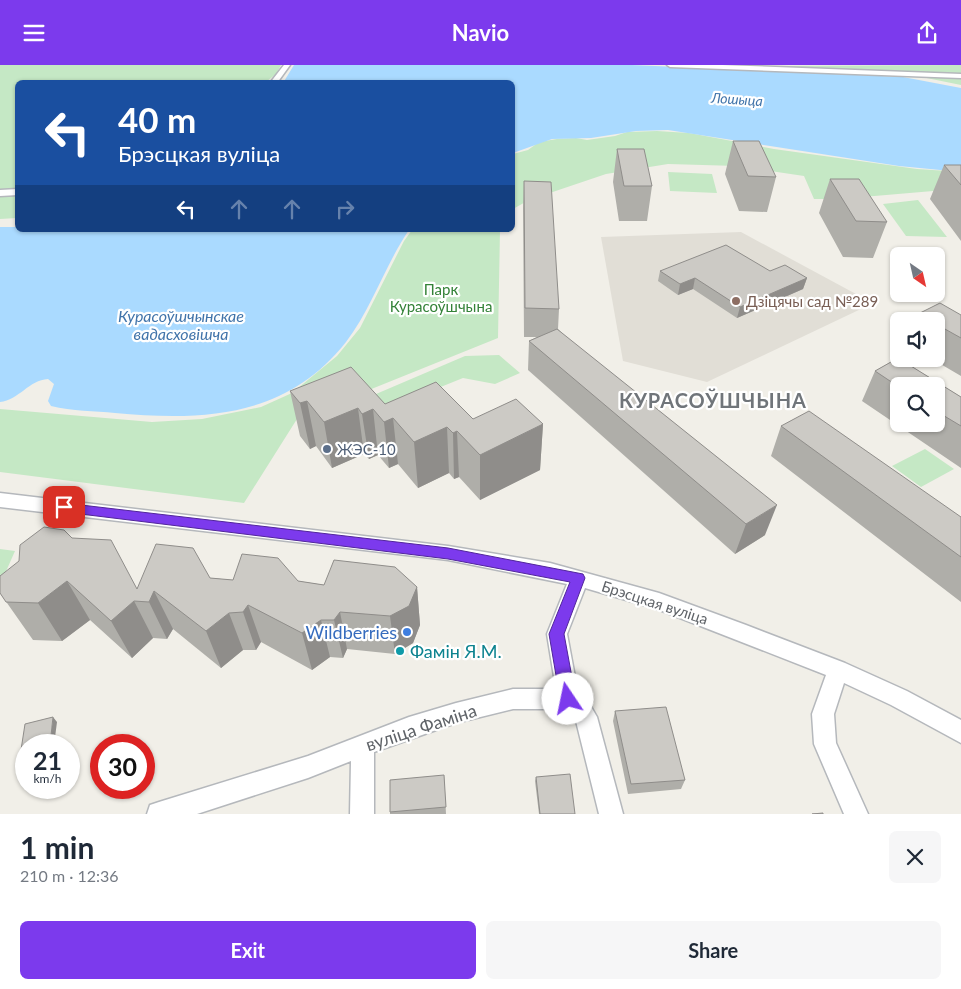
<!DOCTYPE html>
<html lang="en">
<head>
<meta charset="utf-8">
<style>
	body { margin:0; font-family:Lato,sans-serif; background:#f6f6f7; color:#1f2937; height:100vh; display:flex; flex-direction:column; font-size:19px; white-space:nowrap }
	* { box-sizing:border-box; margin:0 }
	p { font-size:16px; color:#747a83 }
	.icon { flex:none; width:28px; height:28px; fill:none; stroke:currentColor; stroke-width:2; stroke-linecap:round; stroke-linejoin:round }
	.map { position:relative; height:749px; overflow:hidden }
	.sheet { display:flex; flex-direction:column; background:#fff; flex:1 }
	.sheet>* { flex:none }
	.hud { position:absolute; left:15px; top:15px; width:500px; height:152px; border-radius:8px; box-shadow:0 1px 4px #0004; background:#1a4fa0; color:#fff; overflow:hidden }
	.needle { width:32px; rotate:146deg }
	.controls { position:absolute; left:890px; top:182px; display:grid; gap:10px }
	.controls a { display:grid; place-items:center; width:55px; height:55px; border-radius:8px; background:#fff; box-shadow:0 1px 4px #0004; font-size:25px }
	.speed { position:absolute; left:15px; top:669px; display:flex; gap:10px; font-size:25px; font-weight:700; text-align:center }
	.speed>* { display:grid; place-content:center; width:65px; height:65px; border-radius:50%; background:#fff; box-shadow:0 1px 4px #0004; line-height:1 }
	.speed small { font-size:12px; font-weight:400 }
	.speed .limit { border:8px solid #d22; background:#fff; color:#111 }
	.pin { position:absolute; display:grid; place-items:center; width:42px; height:42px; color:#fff; margin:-21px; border-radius:10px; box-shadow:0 2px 8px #0006 }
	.me { position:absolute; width:55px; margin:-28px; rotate:349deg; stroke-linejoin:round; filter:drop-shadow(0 0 4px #0008) }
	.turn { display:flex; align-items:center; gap:18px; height:105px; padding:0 20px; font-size:22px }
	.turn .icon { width:65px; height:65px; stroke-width:2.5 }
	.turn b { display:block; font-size:35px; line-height:42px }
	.lanes { display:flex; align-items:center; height:48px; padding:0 20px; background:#0003; justify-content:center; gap:25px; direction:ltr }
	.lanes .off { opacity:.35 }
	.round { display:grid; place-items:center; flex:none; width:52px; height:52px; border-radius:8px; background:#f6f6f7 }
	.summary { display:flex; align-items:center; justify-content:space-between; height:85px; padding:0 20px }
	h1 { font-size:30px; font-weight:700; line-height:38px }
	.button { display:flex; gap:10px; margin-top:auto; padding:10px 20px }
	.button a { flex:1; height:58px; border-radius:8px; background:#7c3aed; color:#fff; font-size:20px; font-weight:700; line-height:58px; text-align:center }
	.button a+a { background:#f6f6f7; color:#1f2937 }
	header { display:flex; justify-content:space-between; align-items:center; height:65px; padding:0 20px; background:#7c3aed; color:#fff; font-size:22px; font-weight:700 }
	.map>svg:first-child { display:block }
	.education { fill:#e1ded6 }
	.green { fill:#c5e8c5 }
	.water { fill:#aadaff }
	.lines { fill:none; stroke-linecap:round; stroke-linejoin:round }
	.pedestrian-casing { stroke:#b5b8bc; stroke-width:3 }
	.minor-casing { stroke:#b5b8bc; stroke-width:3 }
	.pedestrian { fill:#fff; fill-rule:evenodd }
	.minor { fill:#fff; fill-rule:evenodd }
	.wall { fill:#afaea9; fill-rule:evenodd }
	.shaded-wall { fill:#8f8d8a }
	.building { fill:#cccac5; stroke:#8f8d8a }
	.route { fill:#7c3aed; stroke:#51269a }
	.education-dot { fill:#8d6e63; stroke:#fff; stroke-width:2 }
	.service-dot { fill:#5c6f8a; stroke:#fff; stroke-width:2 }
	.shop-dot { fill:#3f7fe0; stroke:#fff; stroke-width:2 }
	.culture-dot { fill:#0f9aa8; stroke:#fff; stroke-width:2 }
	.labels { text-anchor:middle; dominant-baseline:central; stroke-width:4.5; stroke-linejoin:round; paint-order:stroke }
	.far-water-label { font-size:14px; font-style:italic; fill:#4174aa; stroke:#fff }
	.park-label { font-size:15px; fill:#348238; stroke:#fff }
	.education-label { font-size:15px; fill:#785e54; stroke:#fff; text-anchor:start }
	.service-label { font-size:15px; fill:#4e5e75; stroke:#fff; text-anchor:start }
	.street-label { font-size:15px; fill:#5f6368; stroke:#fff }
	.water-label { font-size:16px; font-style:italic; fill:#4174aa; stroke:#fff }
	.near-shop-label { font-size:18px; fill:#366cbe; stroke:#fff; text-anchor:end }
	.near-culture-label { font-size:18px; fill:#0d838f; stroke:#fff; text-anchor:start }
	.near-street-label { font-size:18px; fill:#5f6368; stroke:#fff }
	.district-label { font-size:20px; font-weight:bold; letter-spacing:1px; fill:#70757a; stroke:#fff }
</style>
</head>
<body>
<header><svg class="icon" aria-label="menu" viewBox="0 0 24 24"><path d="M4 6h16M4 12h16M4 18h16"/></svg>Navio<svg class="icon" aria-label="share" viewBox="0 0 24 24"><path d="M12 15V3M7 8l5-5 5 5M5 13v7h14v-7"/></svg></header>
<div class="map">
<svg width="961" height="749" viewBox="0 0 961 749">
	<rect width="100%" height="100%" fill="#f1efe8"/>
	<path class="education" d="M741,167l115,62 7,14 -156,74 -84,-21 -22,-124z"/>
	<path class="green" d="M0,0h281l-5,9 -10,8 -248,1 -1,135 -17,1z
		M961,0v20l-59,-12 -127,-7z
		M657,66l32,2 85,16 143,20 31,2 -3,19 -106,9h-25l-10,-23 -67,-10 -69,-2 -62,10 -77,26 -16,9v-55l15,-4 11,-8 18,-3 19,-1 11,2 28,-4 12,-4z
		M668,107l44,2 5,19 -47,-2z
		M918,135l29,37 -41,-1 -23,-32z
		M412,165h88l-2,108 -201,81 -53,84 -244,-31v-63l152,13 50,-3 59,-12 31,-14 45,-37 23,-28 44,-87z
		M499,290l21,18 -25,11 -32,-6 -72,29 -22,-10 96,-41z
		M925,384l29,20 -33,18 -29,-21z
		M0,484l15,2 -15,34z"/>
	<path class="water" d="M294,0h338l271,12 58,11v84l-62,-6 -231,-36 -32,1 -45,7 -39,1 -39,14 -1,-70h-229z
		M0,162h17l1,3h391c-24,35 -37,78 -63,112 -60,76 -142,79 -231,71 -20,-2 -43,-2 -64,-7l-3,-5 6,-17 -6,-5c-19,1 -29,21 -48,23z"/>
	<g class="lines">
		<g class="pedestrian-casing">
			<path id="pedestrian" d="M284,0h6l-13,18h-7z
				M667,0h55l239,9v4l-291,-11z
				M18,124v6l-18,1v-6z"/>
		</g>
		<g class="minor-casing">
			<path id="minor" d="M0,428l448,53 102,17 109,30 87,32 99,38 62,28 54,29v23l-70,-38 -47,-22 -10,31 2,29 32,71h-24l-30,-70 -2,-30 14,-39 -169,-66 -72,-21 -18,46 11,59 8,5 11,19 26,97h-24l-23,-93 -6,-9 -5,-3h-52l-57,14 -82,29v62h-24l1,-53 -43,17 -111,36h-50l3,-9 9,-3 149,-46 101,-39 47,-14 57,-14h43l-9,-55 20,-50 -119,-24 -448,-53z"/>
		</g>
		<use href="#pedestrian" class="pedestrian"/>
		<use href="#minor" class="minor"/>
	</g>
	<path class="wall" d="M733,76l43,36 -9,35 -28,-1 -14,-37z
		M617,84l35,37 -5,35h-28l-6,-39z
		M944,100h17v76l-31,-42z
		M830,114l57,43 -14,36 -30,-1 -24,-44z
		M524,116l35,128 -1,20 207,206 -30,19 -207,-184 1,-29 8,-4h-13l-1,-129z
		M660,206h110l37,7 -4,11 -66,29 -44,-29 -15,6 -20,-14z
		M918,249l43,1v61l-29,-17h4v-38h-21z
		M898,293l63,39v71l-99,-67 13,-30zM899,321h37v38h-37z
		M290,326l95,13 88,15 70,5 -3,46 -60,30 -21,-23 -5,2 -5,-6 -31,15 -20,-24 -9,4 -11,-13 -9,4 -5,-5 -32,14 -16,-22 -6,3 -10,-13z
		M781,361l180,91v85l-190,-146z
		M72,473l65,51 73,-11 23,2 65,1 26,4 93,2 3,38 -7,18 -18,11 -48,-5 -4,9 -13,-1 -18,13 -51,-28 -5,8h-13l-22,18 -48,-39 -6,10 -14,-1 -21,20 -42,-38 -28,21 -29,-1 -33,-47z
		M615,646l70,69 -4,9 -53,5 -15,-73z
		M444,710l2,39h-56v-2z
		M536,712l39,37h-36l-4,-33z"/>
	<path class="shaded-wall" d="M695,213l-2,11 -15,6 2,-11z
		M807,213l-4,11 -66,29 3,-11z
		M307,336l9,45 -6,3 -10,-46z
		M358,343l6,46 -32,14 -8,-46z
		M373,344l5,46 -9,4 -7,-45z
		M393,353l5,46 -9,4 -5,-46z
		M543,359l-3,46 -60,30v-45z
		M447,362l2,46 -31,15 -4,-46z
		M457,366l2,46 -5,2 -1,-46z
		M777,440l-12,30 -30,19 11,-30z
		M67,516l23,39 -28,21 -24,-38z
		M417,522l3,38 -7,18 -18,11 -5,-38z
		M154,526l19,38 -6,10 -18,-37z
		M134,536l19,37 -21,20 -21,-37z
		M248,540l13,37 -5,8 -13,-38z
		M340,547l7,37 -4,9 -9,-38z
		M229,548l14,37 -22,18 -15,-37z
		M321,555l9,37 -18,13 -10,-37z
		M53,652l4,5 -3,23h-4z
		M26,696v6l-3,1 -4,-5z"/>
	<path class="building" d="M733,76h26l17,36 -28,-1z
		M617,84h27l8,37h-28z
		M944,100h17v20z
		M830,114h29l28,43 -31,-1z
		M524,116l27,1 8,127 -34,-1z
		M726,180l44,26 15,-6 22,13 -67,29 -45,-29 -15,6 -20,-13z
		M940,238l21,12v23l-25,-14v-3h-5l-13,-7z
		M557,264l220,176 -31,19 -217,-183z
		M898,293l63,39v29l-25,-15v-25l-37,1 -24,-16z
		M351,302l34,37 51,-22 37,37 43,-20 27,25 -63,31 -23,-24 -4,2 -6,-6 -33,15 -21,-24 -9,4 -11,-13 -11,5 -4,-6 -34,14 -17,-21 -7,2 -10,-12z
		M809,346l152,106v40l-180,-131z
		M44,462l20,3 8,8 39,2 26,49 19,-45 37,4 17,30 23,2 9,-26 36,4 20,23 26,4 10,-25 61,7 22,20 -8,19 -19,10 -50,-4 -6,8h-13l-19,13 -54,-28 -5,7 -14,1 -23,18 -52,-40 -5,11 -15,-1 -23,20 -44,-40 -29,22 -32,-1 -6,-9v-17l19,-15 1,-16z
		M666,642l19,73 -54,4 -16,-73z
		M53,652l-3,28h-24v16l-7,2 6,-39z
		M570,709l5,40h-35l-4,-37z
		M444,710l2,32 -56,5v-32z
		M823,748v1h-11z"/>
	<path class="route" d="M64,438l384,45 135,26 2,4 -21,56 12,65 -3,5 -5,2 -5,-2 -3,-5 -11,-65 21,-52 -122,-23 -384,-47 -4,-1 -2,-4 2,-3z"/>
	<circle class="education-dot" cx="736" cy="236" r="5"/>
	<circle class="service-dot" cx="327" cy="384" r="5"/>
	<circle class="shop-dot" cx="407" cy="567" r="5"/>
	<circle class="culture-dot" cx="400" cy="586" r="5"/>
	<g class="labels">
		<g class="far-water-label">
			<text transform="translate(737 34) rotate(4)">Лошыца</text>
		</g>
		<g class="park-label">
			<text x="441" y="224">Парк<tspan x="441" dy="17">Курасоўшчына</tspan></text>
		</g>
		<g class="education-label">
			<text x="746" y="236">Дзіцячы сад №289</text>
		</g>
		<g class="service-label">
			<text x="337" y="384">ЖЭС-10</text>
		</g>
		<g class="street-label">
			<text transform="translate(655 537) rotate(18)">Брэсцкая вуліца</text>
		</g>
		<g class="water-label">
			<text x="181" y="250">Курасоўшчынскае<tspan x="181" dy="18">вадасховішча</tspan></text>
		</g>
		<g class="near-shop-label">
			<text x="397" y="567">Wildberries</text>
		</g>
		<g class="near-culture-label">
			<text x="410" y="586">Фамін Я.М.</text>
		</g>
		<g class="near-street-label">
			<text transform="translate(421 662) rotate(-18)">вуліца Фаміна</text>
		</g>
		<g class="district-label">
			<text x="713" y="335">КУРАСОЎШЧЫНА</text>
		</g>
	</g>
</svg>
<div class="controls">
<a><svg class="needle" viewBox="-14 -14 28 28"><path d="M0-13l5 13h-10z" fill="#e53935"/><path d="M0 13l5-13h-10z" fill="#747a83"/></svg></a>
<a><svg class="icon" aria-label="sound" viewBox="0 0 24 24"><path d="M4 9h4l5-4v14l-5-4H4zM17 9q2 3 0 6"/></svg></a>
<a><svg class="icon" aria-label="search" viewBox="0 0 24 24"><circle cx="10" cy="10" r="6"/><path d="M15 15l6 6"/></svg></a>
</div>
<div class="speed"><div>21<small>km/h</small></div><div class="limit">30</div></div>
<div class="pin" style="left:64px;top:442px;background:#d93025"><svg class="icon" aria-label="arrive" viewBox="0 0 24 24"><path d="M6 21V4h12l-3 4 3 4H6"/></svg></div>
<svg class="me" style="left:568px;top:634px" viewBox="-20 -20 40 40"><circle r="19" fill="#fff"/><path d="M0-13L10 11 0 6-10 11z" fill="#7c3aed"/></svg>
<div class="hud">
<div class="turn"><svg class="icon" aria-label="left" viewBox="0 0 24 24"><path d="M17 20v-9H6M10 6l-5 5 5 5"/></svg><div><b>40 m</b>Брэсцкая вуліца</div></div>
<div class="lanes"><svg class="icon" aria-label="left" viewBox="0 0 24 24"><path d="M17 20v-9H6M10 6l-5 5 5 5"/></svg><svg class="icon off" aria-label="ahead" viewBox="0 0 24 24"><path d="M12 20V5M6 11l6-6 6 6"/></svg><svg class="icon off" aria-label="ahead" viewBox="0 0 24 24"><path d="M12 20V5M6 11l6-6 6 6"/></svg><svg class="icon off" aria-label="right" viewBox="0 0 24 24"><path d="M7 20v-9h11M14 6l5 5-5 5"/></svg></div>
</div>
</div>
<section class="sheet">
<div class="summary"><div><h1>1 min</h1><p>210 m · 12:36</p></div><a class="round"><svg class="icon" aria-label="close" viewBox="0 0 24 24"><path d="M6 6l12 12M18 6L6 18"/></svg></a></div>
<div class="button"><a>Exit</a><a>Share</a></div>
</section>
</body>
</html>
